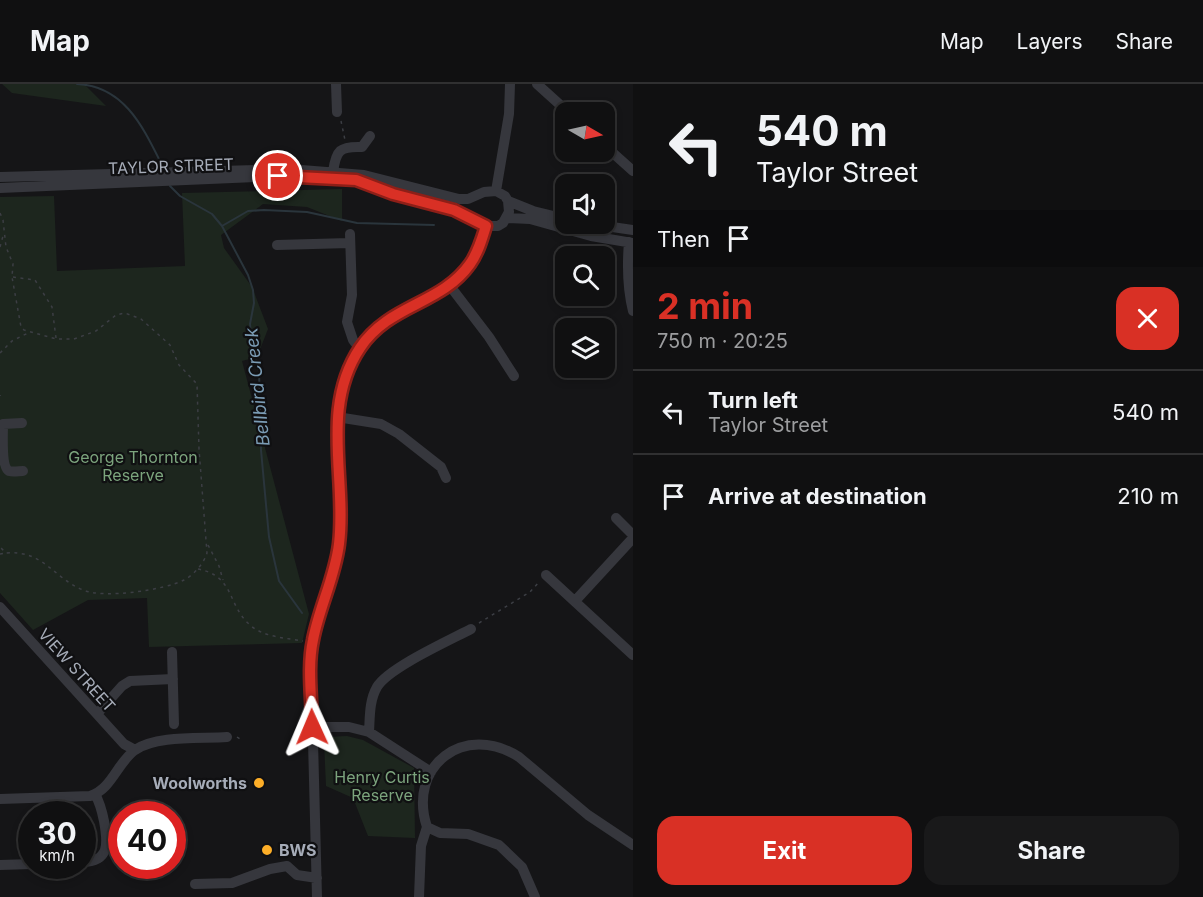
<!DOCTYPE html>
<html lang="en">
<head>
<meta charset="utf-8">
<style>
	body { margin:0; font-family:Inter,sans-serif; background:#19191a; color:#f1f3f6; height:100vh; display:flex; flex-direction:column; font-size:22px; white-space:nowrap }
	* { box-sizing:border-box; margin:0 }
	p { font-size:20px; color:#9c9d9f }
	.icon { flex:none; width:33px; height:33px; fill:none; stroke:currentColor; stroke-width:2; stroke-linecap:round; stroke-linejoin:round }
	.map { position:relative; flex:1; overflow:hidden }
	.drawer { display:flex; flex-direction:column; background:#101011; width:570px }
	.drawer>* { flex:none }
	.hud { background:#101011; color:#f1f3f6; overflow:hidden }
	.needle { width:39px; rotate:99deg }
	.fabs { position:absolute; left:555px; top:18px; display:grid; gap:12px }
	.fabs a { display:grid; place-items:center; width:60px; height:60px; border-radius:12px; background:#101011; box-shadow:0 3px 9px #0003,0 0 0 2px #303031; font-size:30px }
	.speed { position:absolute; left:18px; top:717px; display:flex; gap:12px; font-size:30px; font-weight:700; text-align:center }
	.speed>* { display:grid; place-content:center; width:78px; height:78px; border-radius:50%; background:#101011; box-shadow:0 3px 9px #0003,0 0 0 2px #303031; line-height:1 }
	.speed small { font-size:15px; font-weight:400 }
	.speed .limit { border:9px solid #d22; background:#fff; color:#111 }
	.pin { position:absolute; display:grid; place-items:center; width:51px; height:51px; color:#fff; margin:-26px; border:3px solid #fff; border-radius:50%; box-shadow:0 2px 6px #0007 }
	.me { position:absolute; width:66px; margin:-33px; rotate:359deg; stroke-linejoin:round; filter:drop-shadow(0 0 4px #0008) }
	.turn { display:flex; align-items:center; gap:21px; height:126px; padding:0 24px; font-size:27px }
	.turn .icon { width:78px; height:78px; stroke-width:2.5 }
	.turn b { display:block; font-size:42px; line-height:51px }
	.then { display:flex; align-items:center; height:57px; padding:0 24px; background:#0003; gap:12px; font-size:22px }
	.round { display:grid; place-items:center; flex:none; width:63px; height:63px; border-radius:18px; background:#19191a }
	.headline { display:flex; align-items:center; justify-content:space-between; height:102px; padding:0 24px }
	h1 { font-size:36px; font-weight:700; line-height:45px; color:#d93025 }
	.primary-button { display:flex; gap:12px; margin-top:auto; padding:12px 24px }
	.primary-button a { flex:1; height:69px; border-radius:18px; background:#d93025; color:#fff; font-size:24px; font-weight:700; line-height:69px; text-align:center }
	.primary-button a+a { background:#19191a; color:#f1f3f6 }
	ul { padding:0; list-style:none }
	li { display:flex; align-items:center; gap:18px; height:84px; padding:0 24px; border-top:2px solid #303031 }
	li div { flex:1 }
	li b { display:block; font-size:22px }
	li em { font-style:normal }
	header { display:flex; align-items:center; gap:36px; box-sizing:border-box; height:84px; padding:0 30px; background:#101011; border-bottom:2px solid #303031 }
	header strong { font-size:28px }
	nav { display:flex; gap:33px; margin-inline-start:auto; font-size:21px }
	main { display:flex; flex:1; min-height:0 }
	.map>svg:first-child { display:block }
	.green { fill:#1d261e }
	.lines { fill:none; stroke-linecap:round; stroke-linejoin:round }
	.stream { stroke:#2a353c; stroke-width:2 }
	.path { stroke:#3c3e44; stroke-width:1.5; stroke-dasharray:3 4.5; stroke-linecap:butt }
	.minor { stroke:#36373d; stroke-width:10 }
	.route-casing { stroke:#8d1f18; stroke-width:15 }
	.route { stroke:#d93025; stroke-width:10 }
	.poi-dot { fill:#fdae28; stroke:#101012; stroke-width:2 }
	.labels { text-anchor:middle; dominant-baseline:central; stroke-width:4.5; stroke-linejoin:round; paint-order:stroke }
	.street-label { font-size:16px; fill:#a6acb8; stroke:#101012 }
	.park-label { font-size:16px; fill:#7ca47d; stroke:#101012 }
	.poi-label { font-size:16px; font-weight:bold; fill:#a6acb8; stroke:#101012; text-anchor:end }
	.water-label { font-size:18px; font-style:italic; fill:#7b9cb5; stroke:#101012 }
</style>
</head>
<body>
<header>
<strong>Map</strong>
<nav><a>Map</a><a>Layers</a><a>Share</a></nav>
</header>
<main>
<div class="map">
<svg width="633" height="813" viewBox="0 0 633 813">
	<rect width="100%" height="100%" fill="#151517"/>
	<path class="green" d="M2,0h82l22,22 -94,-13z
		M342,105v32l-35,-14 -44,-3 -42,31 3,13 28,39 16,42 -11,28 -15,4 67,253 -7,29 -153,4 -2,-49 -59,2 -55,30 -33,-37v-396l54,-1 3,75 128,-5 -3,-73z
		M347,652l16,4 51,28 1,70 -47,-2 -15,-38 -27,-12 -2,-44 4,-5z"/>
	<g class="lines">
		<path class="stream" d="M77,0c46,2 65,41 83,77
			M170,102l10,10 32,18 10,12 26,49 5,15 1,13 -4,21 2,19 7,28 2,79 8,87 10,44 23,32
			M222,142l26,-15 16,-1 43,2 50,11 77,2"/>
		<path class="path" d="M341,37l4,19
			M0,129l3,7 3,27 7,17 -1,13 9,50 3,3 32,9h18l22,-8 20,-16 9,-2 16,6 29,26 9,20 18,19 2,65 8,104c-3,10 -13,22 -23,27 -20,10 -80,19 -101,10 -30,-12 -39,-40 -77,-37l-6,-6
			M0,163l3,-11
			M13,193l22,3 17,27 4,31
			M0,269l12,-12 18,-9
			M0,311v1
			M208,461l11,21 4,14
			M0,470l6,-1
			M198,485c37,7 29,36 52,56 13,12 36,13 53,16
			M479,539l51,-31 9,-10
			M237,653l6,4"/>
		<path class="minor" d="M336,0l1,28
			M537,0l31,28
			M604,61l29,26
			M333,88c3,-22 7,-26 29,-25l8,-11
			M0,93l289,-8 75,6 95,24h9l16,-7 12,-1 9,5 3,5 1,11 -6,11 -5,3h-12l-32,-16 -61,-16 -29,-12 -20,-4 -67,-2 -277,12
			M496,107l13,-77 1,-30
			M508,117l25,10 33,8
			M507,134l23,1 61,17 42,7
			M592,140l41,6
			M350,150l2,61 -5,27 6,18 7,9
			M629,158c-2,24 -2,45 4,69
			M277,161l72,-2
			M450,202l39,51 25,39
			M337,333l44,7 18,10 42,33 5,11
			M22,339l-19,1c0,9 -2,43 6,47 4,1 10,0 14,0
			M616,434l17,17
			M546,491l87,80
			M575,517l58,-63
			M0,523l124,137 11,6
			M172,568l2,72
			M97,630l25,-28 8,-5 43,-2
			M312,643h37l20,5 62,40
			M369,648c1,-15 0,-31 8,-45 11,-19 73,-47 94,-58
			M0,715l90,-3c22,-7 27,-33 45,-46 22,-15 66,-11 92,-13
			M82,778c28,0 26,-19 22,-41 -2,-10 -4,-18 -9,-27
			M0,781l32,-1
			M195,800l37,-1 38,-14 17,-3 10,9 20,3
			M317,813l-6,-234 1,-21 5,-18 20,-68 2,-14c2,-49 -10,-119 6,-164 10,-29 31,-54 58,-68 19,-10 40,-16 56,-32 14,-15 20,-32 27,-52
			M419,813l2,-51 6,-19
			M535,813l-13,-30 -23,-22 -31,-11 -28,-1 -13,-6c-20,-61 37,-105 92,-70l69,58 45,30"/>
	</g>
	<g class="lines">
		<g class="route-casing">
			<path id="route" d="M278,92l78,4 37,14 61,16 32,16c-4,13 -8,27 -16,38 -29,41 -81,40 -110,84 -40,60 -13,130 -21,196 -4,33 -20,64 -26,96 -6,28 -1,59 -1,87"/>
		</g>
		<use href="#route" class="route"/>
	</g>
	<g class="poi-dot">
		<circle cx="259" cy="699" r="6"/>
		<circle cx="267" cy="766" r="6"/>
	</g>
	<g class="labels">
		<g class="street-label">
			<text transform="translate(171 82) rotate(-2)">TAYLOR STREET</text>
			<text transform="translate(77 586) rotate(48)">VIEW STREET</text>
		</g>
		<g class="park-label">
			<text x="133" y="373">George Thornton<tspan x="133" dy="18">Reserve</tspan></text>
			<text x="382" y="693">Henry Curtis<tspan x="382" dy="18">Reserve</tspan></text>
		</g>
		<g class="poi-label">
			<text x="247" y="699">Woolworths</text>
			<text x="279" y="766" text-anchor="start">BWS</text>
		</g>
		<g class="water-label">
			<text transform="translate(257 303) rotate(-96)">Bellbird Creek</text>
		</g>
	</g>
</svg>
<div class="fabs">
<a><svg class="needle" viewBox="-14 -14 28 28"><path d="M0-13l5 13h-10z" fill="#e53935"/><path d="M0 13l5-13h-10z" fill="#9c9d9f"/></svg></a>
<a><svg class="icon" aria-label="sound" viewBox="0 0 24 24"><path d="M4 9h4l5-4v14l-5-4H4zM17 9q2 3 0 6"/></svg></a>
<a><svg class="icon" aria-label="search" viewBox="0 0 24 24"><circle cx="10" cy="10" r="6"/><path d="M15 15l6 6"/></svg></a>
<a><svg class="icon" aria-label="layers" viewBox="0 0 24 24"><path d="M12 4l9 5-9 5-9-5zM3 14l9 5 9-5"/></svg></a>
</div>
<div class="speed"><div>30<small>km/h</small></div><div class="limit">40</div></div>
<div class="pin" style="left:278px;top:92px;background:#d93025"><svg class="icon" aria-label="arrive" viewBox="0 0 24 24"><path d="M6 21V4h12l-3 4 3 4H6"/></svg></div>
<svg class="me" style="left:312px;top:643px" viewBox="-20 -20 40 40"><path d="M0-17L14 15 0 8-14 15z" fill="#d93025" stroke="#fff" stroke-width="4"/></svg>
</div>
<section class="drawer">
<div class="hud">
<div class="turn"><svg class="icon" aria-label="left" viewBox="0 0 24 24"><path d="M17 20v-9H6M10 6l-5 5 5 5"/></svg><div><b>540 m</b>Taylor Street</div></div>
<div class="then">Then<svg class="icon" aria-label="arrive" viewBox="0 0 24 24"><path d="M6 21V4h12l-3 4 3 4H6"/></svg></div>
</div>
<div class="headline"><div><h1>2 min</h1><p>750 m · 20:25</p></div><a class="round" style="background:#d93025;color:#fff"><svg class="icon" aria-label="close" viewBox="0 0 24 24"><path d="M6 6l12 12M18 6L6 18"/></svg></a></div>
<ul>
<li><svg class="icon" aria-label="left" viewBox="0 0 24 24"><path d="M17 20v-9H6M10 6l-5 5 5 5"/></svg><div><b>Turn left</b><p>Taylor Street</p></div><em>540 m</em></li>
<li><svg class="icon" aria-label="arrive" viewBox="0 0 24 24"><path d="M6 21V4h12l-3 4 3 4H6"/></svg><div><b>Arrive at destination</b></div><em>210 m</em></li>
</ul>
<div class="primary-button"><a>Exit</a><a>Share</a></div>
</section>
</main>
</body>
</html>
